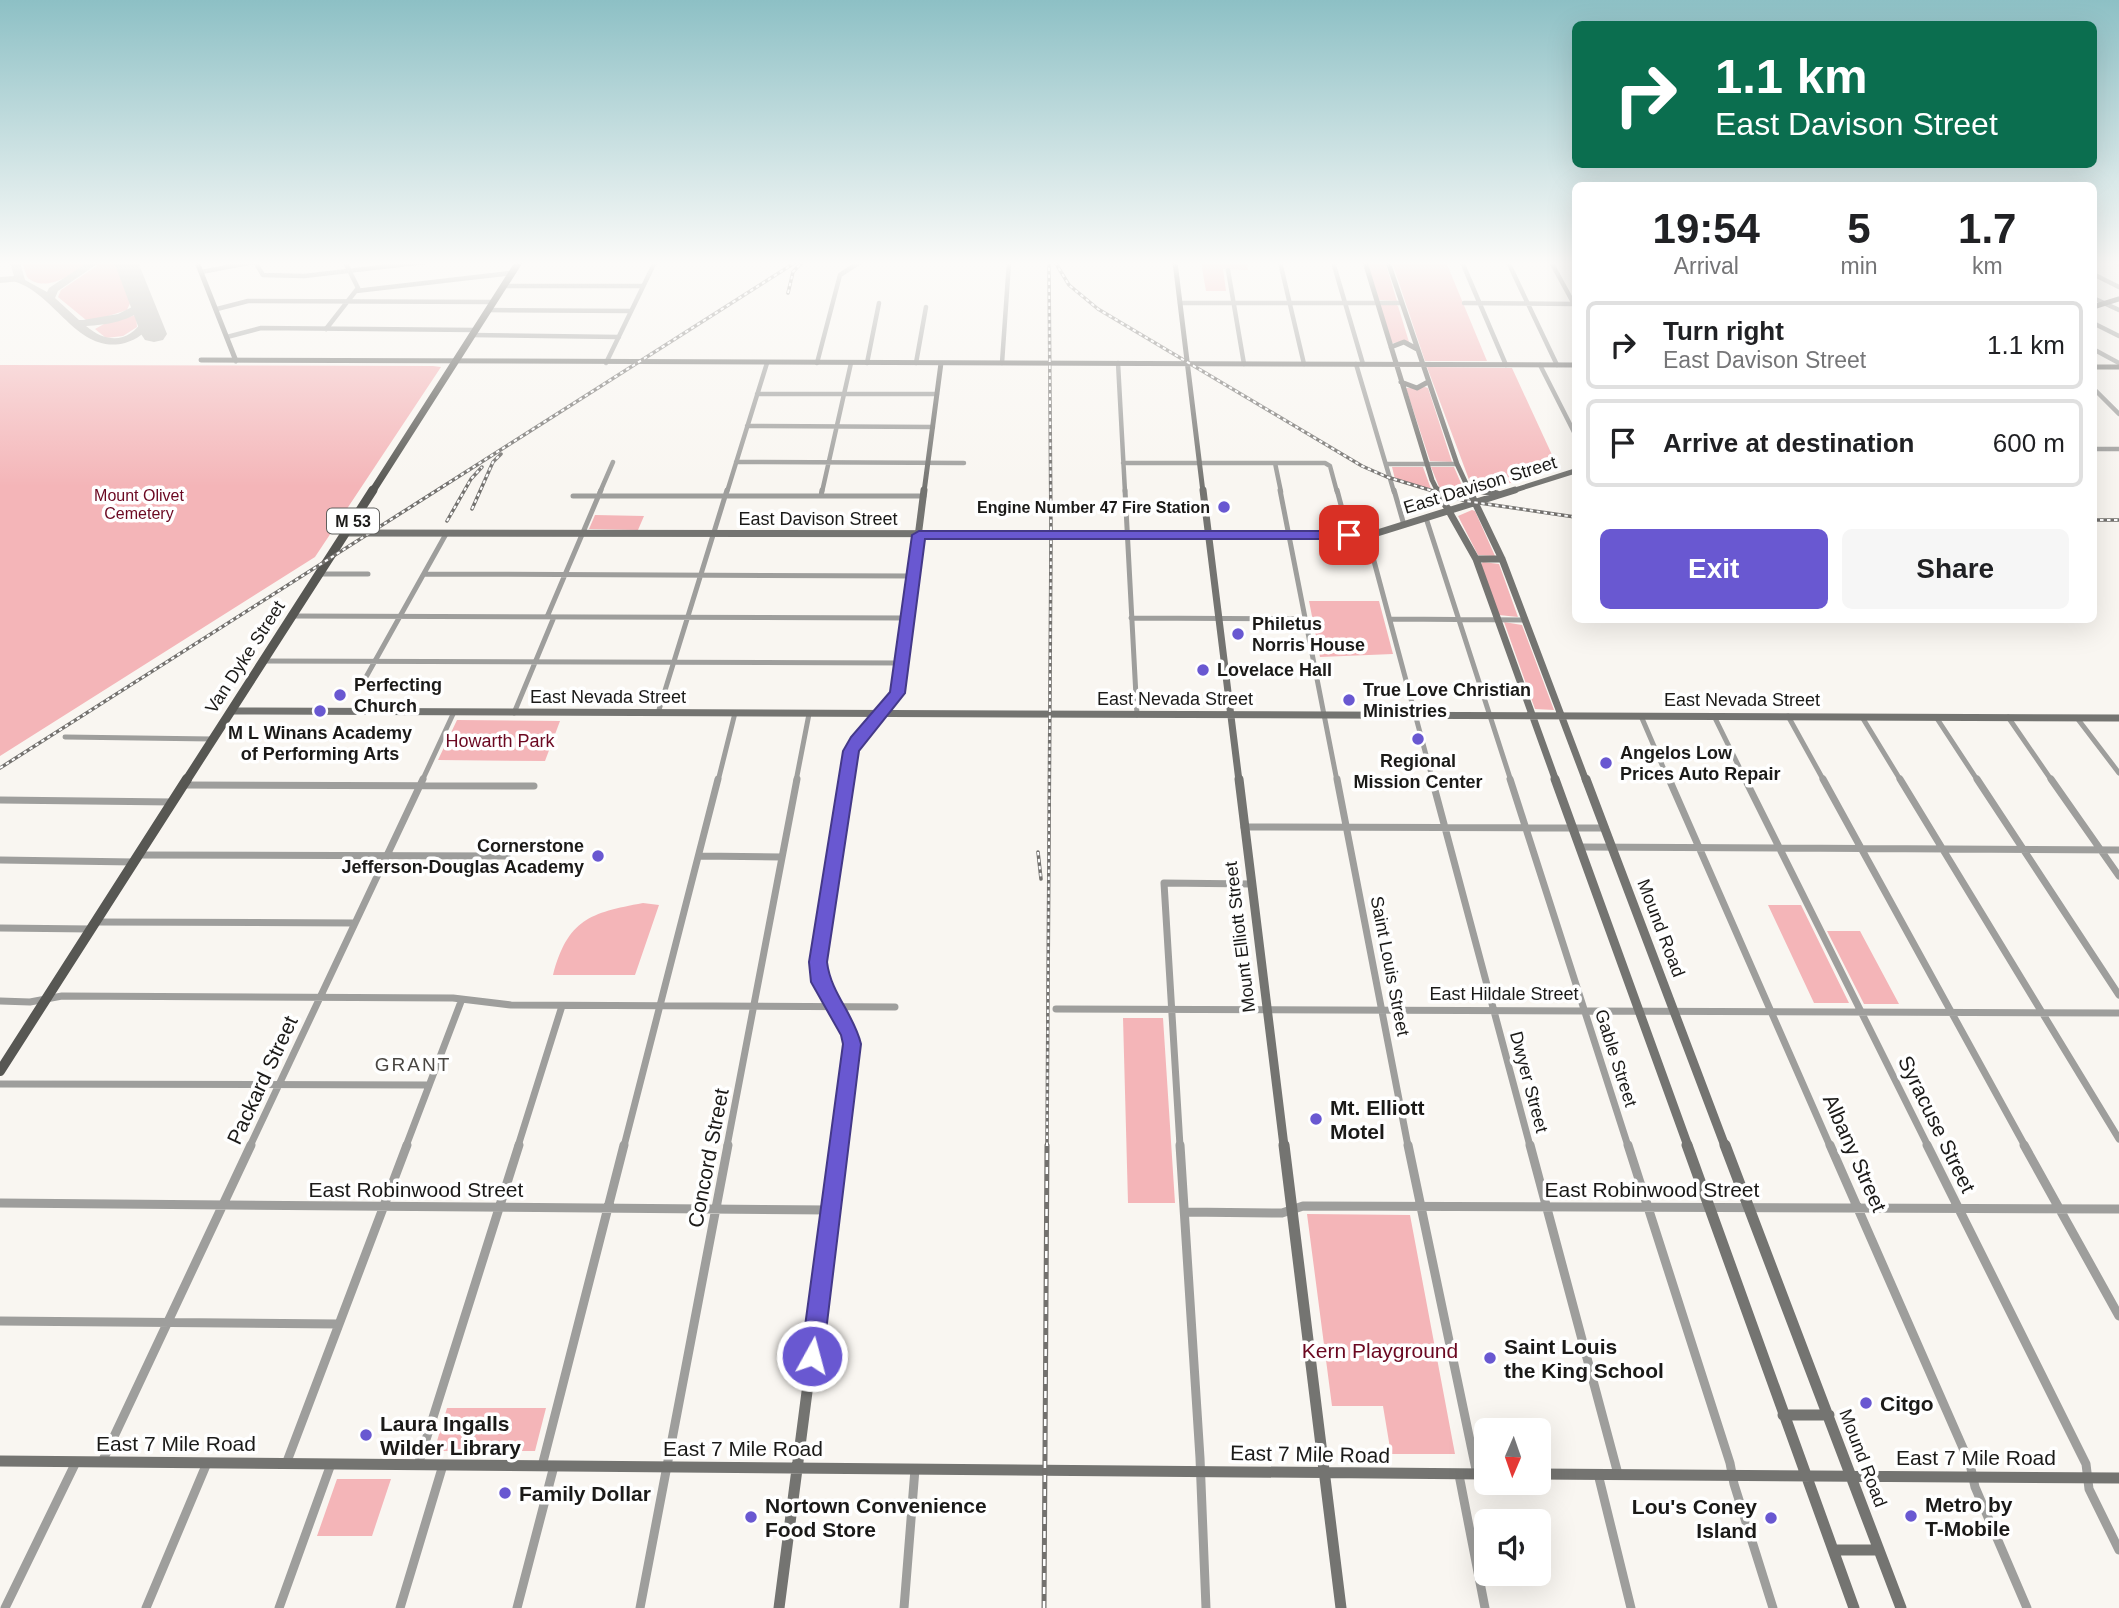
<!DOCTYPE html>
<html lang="en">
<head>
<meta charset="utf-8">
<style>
	body { margin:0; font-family:Arial,sans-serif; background:#f6f6f6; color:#202124; height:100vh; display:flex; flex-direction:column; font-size:26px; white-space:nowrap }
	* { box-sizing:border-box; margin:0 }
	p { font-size:23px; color:#757577 }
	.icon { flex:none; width:38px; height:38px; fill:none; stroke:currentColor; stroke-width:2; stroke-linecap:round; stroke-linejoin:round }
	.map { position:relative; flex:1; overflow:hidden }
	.drawer { position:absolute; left:1572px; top:182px; width:525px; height:441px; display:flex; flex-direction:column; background:#fff; border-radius:10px; box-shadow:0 7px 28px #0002 }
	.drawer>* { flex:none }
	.banner { position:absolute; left:1572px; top:21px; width:525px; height:147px; border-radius:10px; box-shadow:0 7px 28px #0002; background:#0b6e4f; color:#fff; overflow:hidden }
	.needle { width:46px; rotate:182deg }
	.fabs { position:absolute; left:1474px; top:1418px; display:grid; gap:14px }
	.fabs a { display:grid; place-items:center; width:77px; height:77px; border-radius:10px; background:#fff; box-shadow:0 7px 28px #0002; font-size:35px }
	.pin { position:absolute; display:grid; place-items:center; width:60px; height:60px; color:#fff; margin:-30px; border-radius:14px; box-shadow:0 4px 10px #0006 }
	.me { position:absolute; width:77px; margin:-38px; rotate:7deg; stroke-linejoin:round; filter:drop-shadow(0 0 5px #0008) }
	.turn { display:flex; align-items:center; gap:24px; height:147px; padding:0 28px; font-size:32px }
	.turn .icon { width:91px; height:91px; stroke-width:2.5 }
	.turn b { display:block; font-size:49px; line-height:60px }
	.eta { display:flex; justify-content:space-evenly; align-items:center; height:119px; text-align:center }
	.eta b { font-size:42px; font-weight:700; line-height:49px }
	.primary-button { display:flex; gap:14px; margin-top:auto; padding:14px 28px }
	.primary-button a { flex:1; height:80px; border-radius:10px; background:#6958d1; color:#fff; font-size:28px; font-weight:700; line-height:80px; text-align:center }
	.primary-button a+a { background:#f6f6f6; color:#202124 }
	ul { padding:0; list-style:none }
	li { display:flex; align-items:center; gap:21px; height:88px; margin:0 14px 10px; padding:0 14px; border:4px solid #e0e0e0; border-radius:10px }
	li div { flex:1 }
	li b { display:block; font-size:26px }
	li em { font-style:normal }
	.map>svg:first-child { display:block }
	.green { fill:#f4b5b8 }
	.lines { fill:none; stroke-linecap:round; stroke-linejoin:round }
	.taxiway { fill:#b6b4b0; fill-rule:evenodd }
	.runway { fill:#b6b4b0; fill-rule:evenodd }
	.street-far3 { stroke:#9e9e9c; stroke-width:4.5 }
	.street-far2 { stroke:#9e9e9c; stroke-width:5 }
	.street-far1 { stroke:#9e9e9c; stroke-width:7 }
	.street { stroke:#9e9e9c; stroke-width:9 }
	.secondary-far3 { stroke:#747471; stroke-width:5 }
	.secondary-far2 { stroke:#747471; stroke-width:7 }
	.secondary-far1 { stroke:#747471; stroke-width:9 }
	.secondary { stroke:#747471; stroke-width:11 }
	.primary-far2 { stroke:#575753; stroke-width:7 }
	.primary-far1 { stroke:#575753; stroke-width:9 }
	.primary { stroke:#575753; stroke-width:10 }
	.rail-far1-casing { stroke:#73716e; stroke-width:3.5 }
	.rail-casing { stroke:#73716e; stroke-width:5 }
	.rail-far1 { stroke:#fff; stroke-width:2; stroke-dasharray:3.5; stroke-linecap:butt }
	.rail { stroke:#fff; stroke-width:2.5; stroke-dasharray:7; stroke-linecap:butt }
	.route { fill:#6958d1; stroke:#443988; stroke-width:2 }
	.poi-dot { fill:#6958d1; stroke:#fff; stroke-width:2.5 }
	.labels { text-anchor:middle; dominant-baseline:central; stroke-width:7; stroke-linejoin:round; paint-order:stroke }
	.far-park-label { font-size:16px; fill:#6b0821; stroke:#fff }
	.far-poi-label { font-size:16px; font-weight:bold; fill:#1b1a18; stroke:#fff; text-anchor:end }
	.shield { fill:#fff; stroke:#5f5f5d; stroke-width:2 }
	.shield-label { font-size:16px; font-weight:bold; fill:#1b1a18 }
	.street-label { font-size:18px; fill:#1b1a18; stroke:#fff }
	.poi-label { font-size:18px; font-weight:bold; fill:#1b1a18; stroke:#fff; text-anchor:start }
	.park-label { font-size:18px; fill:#6b0821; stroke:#fff }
	.neighbourhood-label { font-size:19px; letter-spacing:2px; fill:#494642; stroke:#fff }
	.near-street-label { font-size:21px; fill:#1b1a18; stroke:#fff }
	.near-poi-label { font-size:21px; font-weight:bold; fill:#1b1a18; stroke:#fff; text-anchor:start }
	.near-park-label { font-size:21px; fill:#6b0821; stroke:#fff }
</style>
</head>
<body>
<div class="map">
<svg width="2119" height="1608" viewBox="0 0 2119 1608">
	<rect width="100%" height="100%" fill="#f9f6f1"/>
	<path class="green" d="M22,262h67c-16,12 -44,32 -62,15z
		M116,262l15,39 -4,9 -28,9 -13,1 -28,-23 3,-7 40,-27z
		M1201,262h46l1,8 -25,-1 3,22h-20z
		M1366,262h19l12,39 -19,-1z
		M1392,262h54l41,99h-62z
		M1395,304l3,2 11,36 -18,1 -11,-38z
		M136,315l1,12 -14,9 -17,2 -11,-9 9,-5z
		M0,365l433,1 8,1 -126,190 -315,199z
		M1427,367l85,1 47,102 -71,19 -17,-4z
		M1425,387l3,1 24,74 -22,-1 -24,-73z
		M1392,467h31l8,22 -36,-10z
		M1431,467h23l13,30 -27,-8z
		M1472,510l3,1 20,45 -17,-1 -20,-39z
		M595,515l49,1 -6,14 -49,-1z
		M1483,562l16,2 19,53 -19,-2 -18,-51z
		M1309,601h70l14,53 -73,3z
		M1504,622l18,3 32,85 -19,-1z
		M457,720l103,1 -15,40 -107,-1z
		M643,903l16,2 -24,70h-82c15,-56 37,-62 90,-72z
		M1768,905h33l48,98h-35z
		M1827,931h33l39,73h-35z
		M1123,1018h40l12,185h-47z
		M1307,1214l103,1 45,239h-64l-8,-48h-51z
		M447,1408h99l-11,43h-101z
		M337,1479h54l-19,57h-55z"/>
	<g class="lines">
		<path class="taxiway" d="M10,262h10l5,18 22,12 2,-4 39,-26h12l-42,29 -3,7 24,22h4l35,-6 24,-12 5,3c-14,16 -41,20 -61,21 21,18 44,17 58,-8l9,2c-6,12 -15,19 -28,23 -47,12 -69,-48 -109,-61 -4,-1 -12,1 -16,1v-6l14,-1z"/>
		<path class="runway" d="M114,262h24l29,72 -4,6 -9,2 -9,-2 -4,-6z"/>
		<path class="street-far3" d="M255,262l8,13 41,1 121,-14
			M1280,262l24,102
			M1333,262l30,102
			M1462,262l44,103
			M1508,262l49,103
			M1551,262l24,44
			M2115,262l4,2
			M1228,270l16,94
			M201,272l53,-10
			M2093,274l26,13
			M503,286h140
			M356,291l155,-18
			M2093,298l26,12
			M1180,303h222
			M1464,303l111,1
			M217,309l31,-8 245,1
			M488,310l143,1
			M2093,323l26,13
			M326,329l32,-41 -13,-26
			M471,335l148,2
			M227,337l34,-9 214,2
			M2093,349l26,14
			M606,363l49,-101
			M817,363l23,-88 20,-13
			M867,363l12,-60
			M916,363l10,-56
			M1002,363l7,-101
			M1118,363l7,129
			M1356,364l38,128
			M1540,365l35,69
			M2093,388l26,26
			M757,394h180
			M747,426l186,1
			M2093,449h26
			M736,462l228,1
			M1123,463h202l5,3 7,26
			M1275,463l6,29
			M1386,464h71
			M600,492l13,-30
			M727,492l40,-129
			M822,492l29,-129"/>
		<path class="street-far2" d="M1125,490l12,225
			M1280,490l57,291
			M1337,490l12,45
			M1394,490l10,35
			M573,496h351
			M821,496l1,-6
			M1426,518l85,263
			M1367,535l66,246
			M319,574h49
			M424,574l489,2
			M292,616l616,2
			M547,617l54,-127
			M1131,618l174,1
			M1390,619l135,1
			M263,661l639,2
			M361,686l85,-152
			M514,713l40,-96
			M658,713l69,-223
			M1641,716l28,65
			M1714,716l32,65
			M1788,716l36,65
			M1862,717l39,64
			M1936,717l42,64
			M2008,717l44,64
			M2077,718l42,55
			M65,737l147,2
			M422,781l32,-69
			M718,781l17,-68
			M796,781l13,-67"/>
		<path class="street-far1" d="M1337,779l71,367
			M1432,779l98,367
			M1510,779l118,367
			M1669,779l161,367
			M1745,779l183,367
			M1823,779l202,367
			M1900,779l219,360
			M1977,779l142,216
			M2051,779l68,97
			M183,785l351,1
			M0,800l173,2
			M1244,827l361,1
			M1580,847l539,3
			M138,855l369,1
			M699,856l83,1
			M0,860l134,2
			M96,922l259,1
			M0,928l91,1
			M0,1001l30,1 32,-6 391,2 58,7 384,2
			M1056,1009l1063,4
			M0,1084l429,1
			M250,1146l173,-367
			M406,1146l56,-147
			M518,1146l44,-140
			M624,1146l94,-367
			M727,1146l70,-367
			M1180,1146l-16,-263 88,1"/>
		<path class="street" d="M1180,1145l20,313 6,150
			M1408,1145l69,329
			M1530,1145l88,329
			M1628,1145l102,318 4,21 39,124
			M1830,1145l140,319 5,23 52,121
			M1927,1145l159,319 3,25 30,61
			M2024,1145l95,171
			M0,1203l831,7
			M1185,1212l97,1 21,-7 816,3
			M0,1321l339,3
			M102,1462l149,-317
			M286,1464l121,-319
			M418,1465l101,-320
			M542,1466l82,-321
			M1598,1474l33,134
			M1459,1475l26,133
			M5,1608l71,-146
			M146,1608l61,-145
			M279,1608l52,-144
			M400,1608l43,-143
			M517,1608l37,-142
			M640,1608l88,-463
			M904,1608l11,-139"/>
		<path class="secondary-far3" d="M197,262l39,99
			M1175,262l28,230
			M1365,262l67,218 6,12
			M1388,262l69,202 13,28
			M2093,307l26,-8
			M1391,347l13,-5 13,7
			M201,360l1374,5
			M2093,367h26
			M1401,382l16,6 11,-6
			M1466,487l20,5
			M924,492l17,-129
			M1509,492l66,-21"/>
		<path class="secondary-far2" d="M1203,490l36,291
			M1437,490l39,69 80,222
			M1469,490l33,69 84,222
			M1479,490l18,4
			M345,533l1029,1 141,-44
			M1476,559h26
			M231,711l1888,7
			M846,781l5,-30 5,-11 42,-47 26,-203"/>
		<path class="secondary-far1" d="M1239,779l45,367
			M1555,779l133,367
			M1586,779l139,367
			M839,1146c3,-23 16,-90 11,-109 -7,-27 -28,-46 -32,-75l29,-183"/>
		<path class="secondary" d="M1284,1145l57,463
			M1687,1145l167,463
			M1725,1145l176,463
			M1783,1415h46
			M0,1461l1486,13
			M1538,1474l581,4
			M1833,1550h46
			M779,1608l60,-463"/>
		<path class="primary-far2" d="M372,492l147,-230"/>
		<path class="primary-far1" d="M186,781l187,-291"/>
		<path class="primary" d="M0,1071l187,-292"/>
		<g class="rail-far1-casing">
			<path id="rail-far1" d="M1055,262l14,23 29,24 264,157 25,11 79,24 109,16
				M788,293l5,-21 9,-10
				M472,509l21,-47 8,-8
				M2093,520h26
				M447,521l24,-42 11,-12
				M0,768l796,-506
				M1038,852l3,27
				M1047,1146l4,-611 -2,-273"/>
		</g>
		<g class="rail-casing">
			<path id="rail" d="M1044,1608l3,-463"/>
		</g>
		<use href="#rail-far1" class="rail-far1"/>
		<use href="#rail" class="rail"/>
	</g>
	<linearGradient id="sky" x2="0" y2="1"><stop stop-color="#8dc0c5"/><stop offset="0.54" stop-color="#fcfbf9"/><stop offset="1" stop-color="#fcfbf9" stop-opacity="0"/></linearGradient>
	<rect width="2119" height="487" fill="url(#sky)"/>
	<path class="route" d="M919,531h430l6,4 -6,4h-424l-20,154 -46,58 -32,211c4,32 27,52 34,82l-38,312 -3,7 -8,4 -8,-4 -3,-7 42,-312 -2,-9 -30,-53 -2,-20 34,-211 8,-14 39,-45 22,-157z"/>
	<g class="poi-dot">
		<circle cx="1224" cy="507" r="7"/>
		<circle cx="1238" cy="634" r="7"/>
		<circle cx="1203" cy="670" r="7"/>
		<circle cx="340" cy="695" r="7"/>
		<circle cx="1349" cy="700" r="7"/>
		<circle cx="320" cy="711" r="7"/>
		<circle cx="1418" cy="739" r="7"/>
		<circle cx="1606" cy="763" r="7"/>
		<circle cx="598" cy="856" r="7"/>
		<circle cx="1316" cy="1119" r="7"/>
		<circle cx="1490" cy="1358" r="7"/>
		<circle cx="1866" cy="1403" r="7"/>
		<circle cx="366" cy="1435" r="7"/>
		<circle cx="505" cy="1493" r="7"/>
		<circle cx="1911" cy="1516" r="7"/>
		<circle cx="751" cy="1517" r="7"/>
		<circle cx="1771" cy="1518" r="7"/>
	</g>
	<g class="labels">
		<g class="far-park-label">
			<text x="139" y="495">Mount Olivet<tspan x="139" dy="18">Cemetery</tspan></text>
		</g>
		<g class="far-poi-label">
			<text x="1210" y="507">Engine Number 47 Fire Station</text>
		</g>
		<rect class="shield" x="327" y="508.5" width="52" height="25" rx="5"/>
		<g class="shield-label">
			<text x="353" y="521">M 53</text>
		</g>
		<g class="street-label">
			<text transform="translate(1480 485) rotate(-17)">East Davison Street</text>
			<text x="818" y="519">East Davison Street</text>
			<text transform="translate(245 657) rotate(-57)">Van Dyke Street</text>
			<text x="608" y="697">East Nevada Street</text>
			<text x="1175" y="699">East Nevada Street</text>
			<text x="1742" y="700">East Nevada Street</text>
			<text transform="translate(1661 928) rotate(69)">Mound Road</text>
			<text transform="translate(1240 937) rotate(-97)">Mount Elliott Street</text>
			<text transform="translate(1390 966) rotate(79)">Saint Louis Street</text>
			<text x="1504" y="994">East Hildale Street</text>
			<text transform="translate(1616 1058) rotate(72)">Gable Street</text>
			<text transform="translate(1529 1082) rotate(75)">Dwyer Street</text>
			<text transform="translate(1863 1458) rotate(69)">Mound Road</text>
		</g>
		<g class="poi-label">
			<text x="1252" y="624">Philetus<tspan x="1252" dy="21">Norris House</tspan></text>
			<text x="1217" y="670">Lovelace Hall</text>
			<text x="354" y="685">Perfecting<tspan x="354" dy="21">Church</tspan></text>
			<text x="1363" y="690">True Love Christian<tspan x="1363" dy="21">Ministries</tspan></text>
			<text x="320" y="733" text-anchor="middle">M L Winans Academy<tspan x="320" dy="21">of Performing Arts</tspan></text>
			<text x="1620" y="753">Angelos Low<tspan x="1620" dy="21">Prices Auto Repair</tspan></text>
			<text x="1418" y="761" text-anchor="middle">Regional<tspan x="1418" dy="21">Mission Center</tspan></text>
			<text x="584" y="846" text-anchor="end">Cornerstone<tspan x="584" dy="21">Jefferson-Douglas Academy</tspan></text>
		</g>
		<g class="park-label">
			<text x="500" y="741">Howarth Park</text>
		</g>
		<g class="neighbourhood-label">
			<text x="413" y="1064">GRANT</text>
		</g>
		<g class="near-street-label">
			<text transform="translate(262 1080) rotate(-65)">Packard Street</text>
			<text transform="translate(1937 1124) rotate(64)">Syracuse Street</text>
			<text transform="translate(1855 1153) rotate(66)">Albany Street</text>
			<text transform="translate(708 1158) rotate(-79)">Concord Street</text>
			<text x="416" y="1189">East Robinwood Street</text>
			<text x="1652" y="1189">East Robinwood Street</text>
			<text x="176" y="1443">East 7 Mile Road</text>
			<text x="743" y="1448">East 7 Mile Road</text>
			<text transform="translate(1310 1454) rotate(1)">East 7 Mile Road</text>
			<text x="1976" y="1457">East 7 Mile Road</text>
		</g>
		<g class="near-poi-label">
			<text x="1330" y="1107">Mt. Elliott<tspan x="1330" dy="24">Motel</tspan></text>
			<text x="1504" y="1346">Saint Louis<tspan x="1504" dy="24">the King School</tspan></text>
			<text x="1880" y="1403">Citgo</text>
			<text x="380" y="1423">Laura Ingalls<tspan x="380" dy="24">Wilder Library</tspan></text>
			<text x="519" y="1493">Family Dollar</text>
			<text x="1925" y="1504">Metro by<tspan x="1925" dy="24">T-Mobile</tspan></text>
			<text x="765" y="1505">Nortown Convenience<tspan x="765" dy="24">Food Store</tspan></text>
			<text x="1757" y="1506" text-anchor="end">Lou's Coney<tspan x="1757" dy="24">Island</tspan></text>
		</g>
		<g class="near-park-label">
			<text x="1380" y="1350">Kern Playground</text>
		</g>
	</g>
</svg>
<div class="fabs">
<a><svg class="needle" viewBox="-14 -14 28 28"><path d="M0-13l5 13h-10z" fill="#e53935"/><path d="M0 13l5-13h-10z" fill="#757577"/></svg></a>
<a><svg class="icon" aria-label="sound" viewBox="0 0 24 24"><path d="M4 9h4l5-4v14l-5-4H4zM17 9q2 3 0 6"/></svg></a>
</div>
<div class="pin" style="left:1349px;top:535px;background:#d93025"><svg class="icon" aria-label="arrive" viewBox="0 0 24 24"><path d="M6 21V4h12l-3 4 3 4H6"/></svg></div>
<svg class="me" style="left:812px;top:1356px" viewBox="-20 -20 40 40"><circle r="17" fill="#6958d1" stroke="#fff" stroke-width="3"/><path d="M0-11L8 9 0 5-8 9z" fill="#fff"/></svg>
<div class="banner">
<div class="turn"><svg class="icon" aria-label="right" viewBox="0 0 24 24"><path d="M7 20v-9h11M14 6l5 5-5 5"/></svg><div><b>1.1 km</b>East Davison Street</div></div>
</div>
<section class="drawer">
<div class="eta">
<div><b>19:54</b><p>Arrival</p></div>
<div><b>5</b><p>min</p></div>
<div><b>1.7</b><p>km</p></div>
</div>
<ul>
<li><svg class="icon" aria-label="right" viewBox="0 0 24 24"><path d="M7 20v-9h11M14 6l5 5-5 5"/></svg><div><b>Turn right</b><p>East Davison Street</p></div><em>1.1 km</em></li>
<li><svg class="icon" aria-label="arrive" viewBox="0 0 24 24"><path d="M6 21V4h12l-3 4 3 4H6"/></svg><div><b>Arrive at destination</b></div><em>600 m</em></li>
</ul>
<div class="primary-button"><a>Exit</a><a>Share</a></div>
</section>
</div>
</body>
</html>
